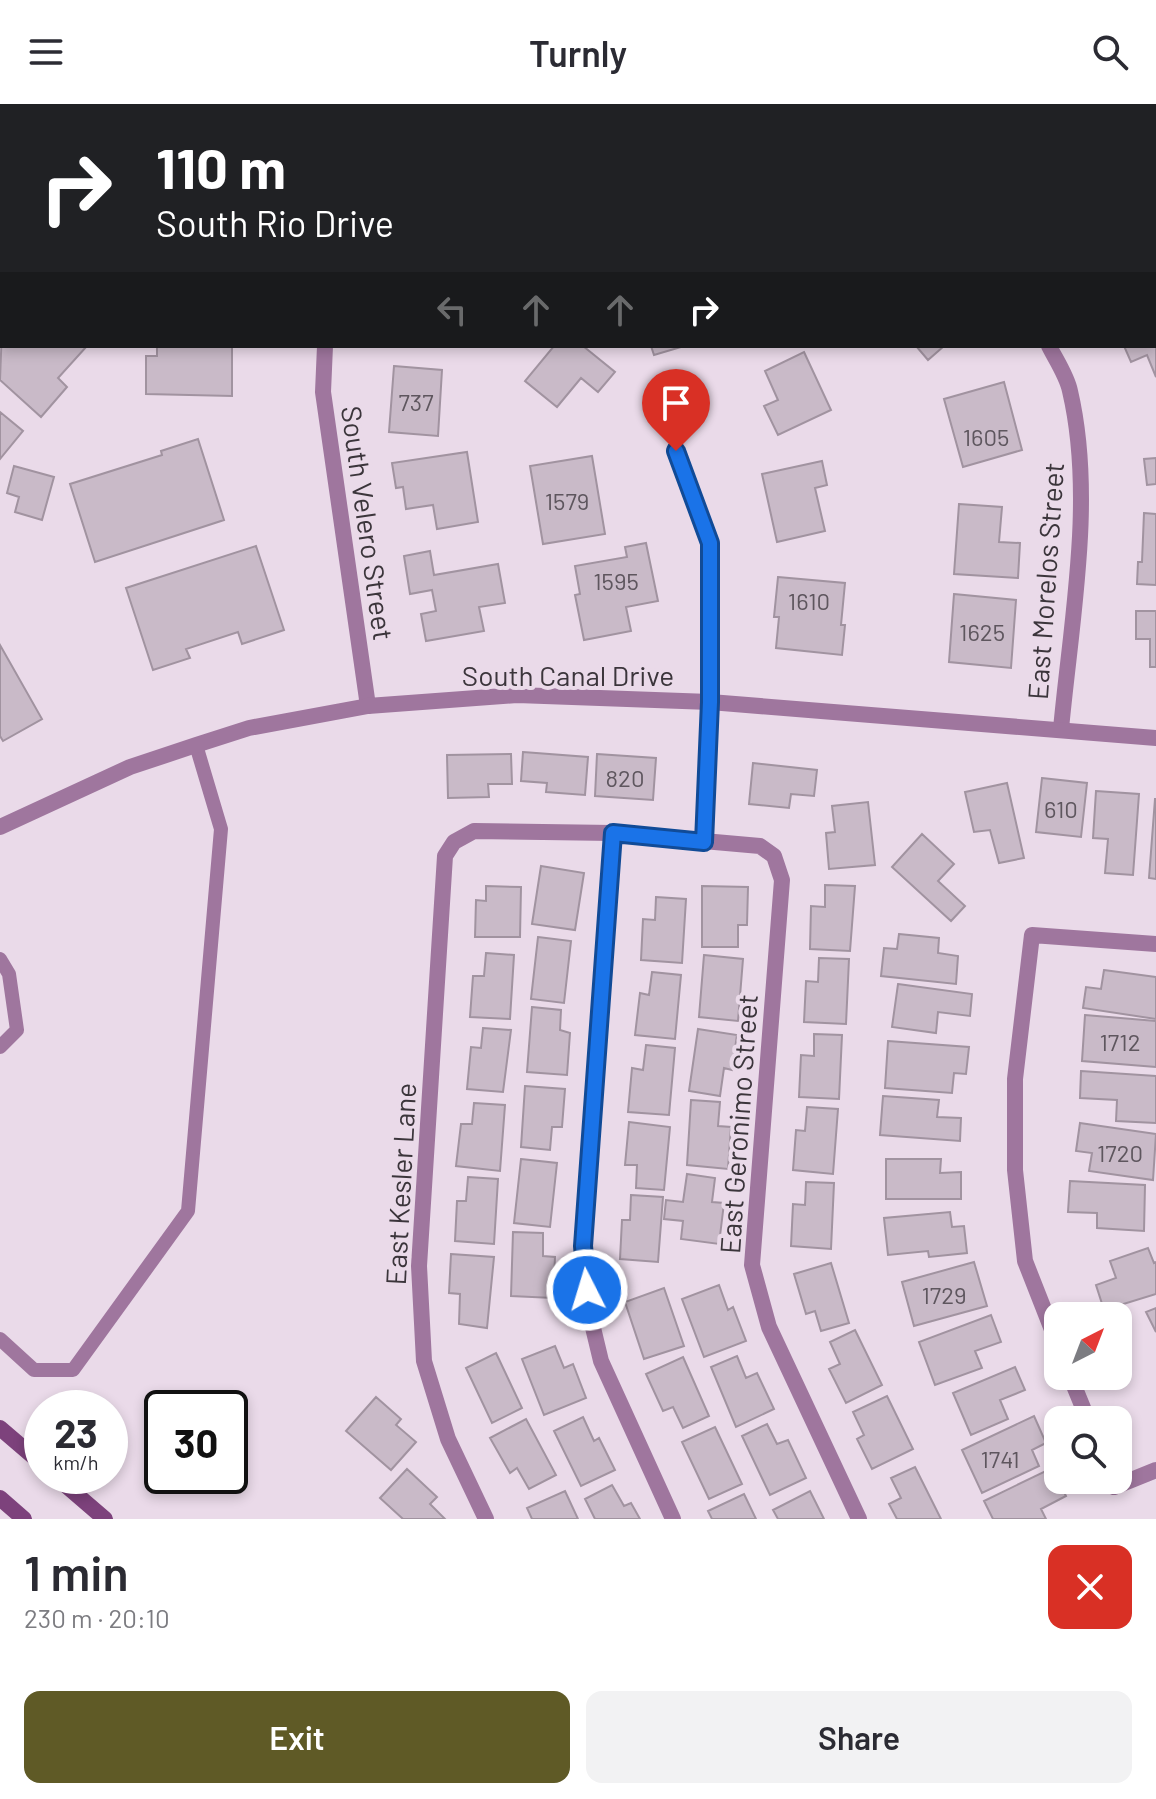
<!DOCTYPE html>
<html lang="en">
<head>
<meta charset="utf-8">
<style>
	body { margin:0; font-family:Barlow,sans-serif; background:#f2f2f3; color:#2b2b33; height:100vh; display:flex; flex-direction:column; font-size:30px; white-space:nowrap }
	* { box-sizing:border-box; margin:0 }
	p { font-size:26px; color:#7c7c81 }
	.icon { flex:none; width:44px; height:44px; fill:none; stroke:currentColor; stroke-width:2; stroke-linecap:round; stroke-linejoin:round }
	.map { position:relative; height:1415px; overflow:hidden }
	.panel { display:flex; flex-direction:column; background:#fff; flex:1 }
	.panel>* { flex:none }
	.hud { position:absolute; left:0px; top:0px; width:1156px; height:244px; box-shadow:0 4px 12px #0003; background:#202124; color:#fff; overflow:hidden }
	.needle { width:52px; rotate:42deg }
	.buttons { position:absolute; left:1044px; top:1198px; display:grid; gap:16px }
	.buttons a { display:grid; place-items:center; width:88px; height:88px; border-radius:16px; background:#fff; box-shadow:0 4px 12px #0003; font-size:40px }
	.speed { position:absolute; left:24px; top:1286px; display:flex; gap:16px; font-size:40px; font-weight:700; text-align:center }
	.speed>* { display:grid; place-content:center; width:104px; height:104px; border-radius:50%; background:#fff; box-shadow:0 4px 12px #0003; line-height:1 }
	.speed small { font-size:20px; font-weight:400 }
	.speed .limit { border:4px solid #111; border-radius:12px; background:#fff; color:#111 }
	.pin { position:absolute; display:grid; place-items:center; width:68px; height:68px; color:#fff; margin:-82px -34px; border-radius:50% 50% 50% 0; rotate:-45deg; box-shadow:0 0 8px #0007 }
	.pin .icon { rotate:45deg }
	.me { position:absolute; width:88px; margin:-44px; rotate:355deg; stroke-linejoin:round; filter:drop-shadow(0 0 6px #0008) }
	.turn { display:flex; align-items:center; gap:28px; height:168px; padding:0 24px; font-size:36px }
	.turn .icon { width:104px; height:104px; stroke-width:2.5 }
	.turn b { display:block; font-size:56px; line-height:68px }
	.lanes { display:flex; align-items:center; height:76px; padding:0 24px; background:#0003; justify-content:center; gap:40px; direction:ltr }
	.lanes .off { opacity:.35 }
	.round { display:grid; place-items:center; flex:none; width:84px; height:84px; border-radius:16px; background:#f2f2f3 }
	.summary { display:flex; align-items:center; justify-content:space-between; height:136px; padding:0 24px }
	h1 { font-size:48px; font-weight:600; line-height:60px }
	.button { display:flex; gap:16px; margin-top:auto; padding:16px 24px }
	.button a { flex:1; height:92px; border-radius:16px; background:#5f5a26; color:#fff; font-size:32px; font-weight:600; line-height:92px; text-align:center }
	.button a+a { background:#f2f2f3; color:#2b2b33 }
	header { display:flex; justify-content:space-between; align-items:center; height:104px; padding:0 24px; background:#fff; font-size:36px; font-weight:600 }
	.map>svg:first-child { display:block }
	.building { fill:#c9bac8; stroke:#a193a0; stroke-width:2 }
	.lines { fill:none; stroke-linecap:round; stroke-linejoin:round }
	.service { stroke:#9f769e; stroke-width:14 }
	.minor { stroke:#9f769e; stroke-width:16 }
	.tertiary { stroke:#9f769e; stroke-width:16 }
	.secondary { stroke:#7d427c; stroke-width:16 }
	.route-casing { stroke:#114b97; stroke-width:20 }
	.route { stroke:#1a73e8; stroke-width:14 }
	.labels { text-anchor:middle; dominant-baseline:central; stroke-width:8; stroke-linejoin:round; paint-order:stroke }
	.number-label { font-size:24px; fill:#5e565e }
	.street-label { font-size:28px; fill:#3b353b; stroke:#eadae9 }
</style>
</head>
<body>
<header><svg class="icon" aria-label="menu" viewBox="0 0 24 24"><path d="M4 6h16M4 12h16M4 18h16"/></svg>Turnly<svg class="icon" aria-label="search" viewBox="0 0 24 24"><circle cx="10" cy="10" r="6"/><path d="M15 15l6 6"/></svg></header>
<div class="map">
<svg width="1156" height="1415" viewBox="0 0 1156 1415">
	<rect width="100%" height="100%" fill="#eadae9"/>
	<path class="building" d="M1013,0l2,2 -69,-1v-1z
		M2,62v60l-2,-1z
		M1156,216v57l-9,-22 -16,7 -7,-16h30z
		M2,224v18h85l-29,32 9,9 -26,30 -41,-37z
		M157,242h75v50l-86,-2v-38h11z
		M554,242h29l32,26 -17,20 -17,-14 -24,29 -32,-26z
		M651,242h30v1l-27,8z
		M916,242h28l-16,14z
		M804,248l27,58 -53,25 -14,-29 14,-6 -13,-29z
		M394,262l48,4 -4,66 -49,-4z
		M1004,278l18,68 -59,17 -19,-68z
		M0,308l23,19 -23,28z
		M198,335l26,81 -129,42 -25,-78 92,-29 -1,-4z
		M467,348l11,70 -41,7 -4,-24 -27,4 -3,-22 -7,1 -4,-25z
		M592,352l13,78 -62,10 -13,-78z
		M1156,354v26l-9,1 -3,-26z
		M822,357l5,24 -12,3 10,43 -48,11 -15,-68z
		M14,362l40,11 -12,43 -27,-8 4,-15 -12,-4z
		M959,400l43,3 -3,35 21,1 -2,35 -64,-4z
		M1144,409l12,1v71l-19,-1 1,-22h4z
		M646,439l12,58 -32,6 5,24 -47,9 -9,-45 5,-1 -5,-28 52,-9 -2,-10z
		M256,442l28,84 -42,14 -4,-12 -52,17 4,9 -37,12 -27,-82z
		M430,447l4,24 64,-11 7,39 -26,4 5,24 -58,10 -5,-27 15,-3 -4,-21 -22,4 -6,-38z
		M778,473l67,6 -4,42h4l-3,30 -66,-7 3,-31h-5z
		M954,490l62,6 -5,68 -62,-6z
		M1136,507h20v56h-6v-28h-14z
		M0,541l42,74 -39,22 -3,-5z
		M523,648l65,5 -3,38 -39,-3 1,-9 -26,-2z
		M511,650l1,30h-24l1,13 -41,1 -1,-43z
		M597,650l59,4 -3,42 -58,-4z
		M753,659l64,7 -3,26 -23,-2 -2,14 -40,-4z
		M1042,674l45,5 -6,54 -45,-5z
		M1007,679l17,75 -25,5 -9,-33 -16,2 -9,-40z
		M1096,687l43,3 -6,81 -28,-2 3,-34 -15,-1z
		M1155,695h1v80l-7,-1z
		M868,698l7,63 -46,4 -3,-36 9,-1 -3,-26z
		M922,730l32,30 -16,17 27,25 -14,15 -59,-54z
		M541,762l43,7 -9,57 -43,-6z
		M825,781l30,1 -5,65 -40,-2 1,-43 14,1z
		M486,782l35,1 -1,50h-45l1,-37 10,1z
		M702,782l46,1 -1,38h-9v22h-36z
		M656,793l30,2 -4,64 -41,-3 2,-41 12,1z
		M899,830l40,4 -1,15 20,3 -2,28 -75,-8 3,-28 13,1z
		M538,833l33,4 -7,62 -33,-4z
		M486,849l28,2 -4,64 -40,-2 3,-41h11z
		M704,851l39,4 -5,62 -39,-4z
		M819,854l30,1 -3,65 -42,-2 2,-41 12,1z
		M1104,866l52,7v42l-73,-11 3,-21 15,2z
		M652,868l29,3 -6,64 -40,-4 5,-42 9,2z
		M898,880l74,10 -2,22 -32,-4 -2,21 -44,-6z
		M532,903l29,3 -1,20 10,3 -3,42 -40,-3z
		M1085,911l71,6v46l-74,-6z
		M483,924l28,2 -8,62 -36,-3 4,-42 10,1z
		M698,925l39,6 -5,35 -8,-2 -4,28 -31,-5z
		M814,930l28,1 -3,64 -40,-2 2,-42 13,1z
		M888,937l81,6 -3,27 -12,-1 -2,20 -67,-5z
		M646,941l29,3 -6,67 -41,-3 4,-44 11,2z
		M1081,967l75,5v47l-40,-2 1,-21 -37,-2z
		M525,982l40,3 -3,38h-10l-2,23 -29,-3z
		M883,992l56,4 -2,17 24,1 -1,23 -80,-6z
		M691,996l29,2 -2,24 13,1 -3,42 -41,-4z
		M474,999l31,2 -5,66 -44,-5 5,-42h11z
		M807,1003l31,2 -5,65 -40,-4 3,-40 9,1z
		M629,1018l41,5 -6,63 -28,-2 1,-23h-12z
		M1080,1019l76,11 -3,46 -64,-9 3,-18 -16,-2z
		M521,1055l36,4 -7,64 -36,-4z
		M886,1055h55l-1,14 21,-1v27h-75z
		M687,1070l28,4 -3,24 12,1 -5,41 -38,-5 2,-18 -19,-2 2,-19 17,2z
		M468,1073l30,2 -4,65 -39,-3 2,-40h9z
		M1070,1077l75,4 -1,46 -47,-3v-15l-29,-1z
		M806,1078l28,1 -3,66 -40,-3 2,-42 12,1z
		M631,1091l32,2 -5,65 -38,-3 2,-39h8z
		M950,1108l2,15 12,-1 3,27 -38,4 -1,-6 -40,4 -4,-37z
		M513,1128l30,1v23l12,1 -2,41 -42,-2z
		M1148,1144l6,15 2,-1v32l-52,16 -8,-25 20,-7 -6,-17z
		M451,1150l43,3 -7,71 -28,-4 1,-30 -11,-1z
		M974,1158l13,44 -73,20 -12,-44z
		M831,1159l18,60 -28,8 -6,-20 -9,3 -12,-40z
		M719,1181l9,25 5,-3 13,34 -42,16 -22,-58z
		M664,1184l20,58 -40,13 -19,-57z
		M1156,1204v24l-10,-20z
		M991,1211l10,27 -26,9 7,17 -47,17 -16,-43z
		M855,1226l27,55 -36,18 -17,-34 11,-5 -10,-22z
		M555,1242l9,22 9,-4 13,34 -42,17 -22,-56z
		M496,1249l26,55 -30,15 -26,-55z
		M737,1252l9,22 11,-5 17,36 -38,18 -25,-60z
		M683,1253l26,59 -26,12 -10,-21 -10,4 -17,-37z
		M1015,1263l10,23 -25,10 8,19 -37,16 -18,-42z
		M887,1292l26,53 -41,20 -15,-30 7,-4 -11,-23z
		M376,1293l25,22 -5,6 20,17 -25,28 -45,-39z
		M1034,1312l12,27 -14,7 7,16 -57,27 -20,-43z
		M583,1313l11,24 5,-3 16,32 -34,16 -27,-55z
		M526,1315l30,56 -27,14 -12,-21 -7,5 -20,-35z
		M767,1320l10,20 11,-4 18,38 -36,17 -28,-59z
		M715,1323l27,57 -33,15 -27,-57z
		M915,1363l26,52h-44l-8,-15 12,-6 -10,-20z
		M1052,1364l14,28 -25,13 5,10h-53l-9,-18z
		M407,1365l30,28 -7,7 15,15h-42l-23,-21z
		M612,1381l12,21 7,-3 9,16h-45l-10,-20z
		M565,1387l13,28h-46l-5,-11z
		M810,1387l14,28h-46l-5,-9z
		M744,1390l12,25h-44l-4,-8z"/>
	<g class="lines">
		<path class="service" d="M0,855l9,15 8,56 -17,17
			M0,1235l34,31h39l115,-159 33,-382 -25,-84"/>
		<path class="minor" d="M819,0l3,2
			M400,2l2,-2
			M325,242l-2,46 45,314
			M1049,242c7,14 18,30 21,45 25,107 1,230 -9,338
			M676,347l34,92v159l-6,140
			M613,729l-30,413 6,65 12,50 72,158
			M1058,1241l-33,-84 -10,-91v-91l17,-144 124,9
			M1070,1272l18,44
			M1111,1376l3,7 42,-17
			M486,1415l-38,-80 -24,-78 -5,-95 26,-410 9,-14 20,-11 139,2 147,13 14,10 8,24 -30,385 17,62 90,192"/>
		<path class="tertiary" d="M0,723l130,-60 66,-22 53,-17 119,-22 149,-11 193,7 446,36"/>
		<path class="secondary" d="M0,1324l42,36
			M55,1372l50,43
			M0,1394l24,21"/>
	</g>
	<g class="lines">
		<g class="route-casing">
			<path id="route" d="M587,1186l-4,-44 30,-413 91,9 6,-140v-159l-34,-92"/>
		</g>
		<use href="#route" class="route"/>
	</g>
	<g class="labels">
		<g class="number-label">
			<text x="416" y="297">737</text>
			<text x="986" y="332">1605</text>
			<text x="567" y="396">1579</text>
			<text x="616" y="476">1595</text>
			<text x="809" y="496">1610</text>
			<text x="982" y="527">1625</text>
			<text x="625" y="673">820</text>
			<text x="1061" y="704">610</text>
			<text x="1120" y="937">1712</text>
			<text x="1120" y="1048">1720</text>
			<text x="944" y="1190">1729</text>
			<text x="1000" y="1354">1741</text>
		</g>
		<g class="street-label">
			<text transform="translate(368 419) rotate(82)">South Velero Street</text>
			<text transform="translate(1045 477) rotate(-86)">East Morelos Street</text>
			<text x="568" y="571">South Canal Drive</text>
			<text transform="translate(738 1020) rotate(-86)">East Geronimo Street</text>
			<text transform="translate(400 1080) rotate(-87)">East Kesler Lane</text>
		</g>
	</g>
</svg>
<div class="buttons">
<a><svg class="needle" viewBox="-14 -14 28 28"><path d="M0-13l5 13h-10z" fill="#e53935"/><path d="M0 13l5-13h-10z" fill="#7c7c81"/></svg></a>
<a><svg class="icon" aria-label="search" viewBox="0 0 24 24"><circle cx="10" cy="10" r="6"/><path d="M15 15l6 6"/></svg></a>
</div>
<div class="speed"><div>23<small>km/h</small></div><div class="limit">30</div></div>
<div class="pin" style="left:676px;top:347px;background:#d93025"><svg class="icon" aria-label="arrive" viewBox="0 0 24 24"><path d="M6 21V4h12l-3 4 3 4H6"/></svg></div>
<svg class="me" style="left:587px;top:1186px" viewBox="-20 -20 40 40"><circle r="17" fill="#1a73e8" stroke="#fff" stroke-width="3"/><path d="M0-11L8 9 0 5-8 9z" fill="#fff"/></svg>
<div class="hud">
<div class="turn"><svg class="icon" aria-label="right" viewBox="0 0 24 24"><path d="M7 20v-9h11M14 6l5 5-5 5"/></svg><div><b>110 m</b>South Rio Drive</div></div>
<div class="lanes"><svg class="icon off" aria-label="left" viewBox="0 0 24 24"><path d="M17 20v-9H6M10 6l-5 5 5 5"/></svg><svg class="icon off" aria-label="ahead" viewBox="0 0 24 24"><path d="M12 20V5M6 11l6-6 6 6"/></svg><svg class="icon off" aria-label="ahead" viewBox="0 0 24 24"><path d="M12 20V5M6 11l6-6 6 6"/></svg><svg class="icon" aria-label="right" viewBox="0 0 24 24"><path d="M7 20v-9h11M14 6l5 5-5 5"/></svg></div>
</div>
</div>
<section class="panel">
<div class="summary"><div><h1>1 min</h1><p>230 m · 20:10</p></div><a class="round" style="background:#d93025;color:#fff"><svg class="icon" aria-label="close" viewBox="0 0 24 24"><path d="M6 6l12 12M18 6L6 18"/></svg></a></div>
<div class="button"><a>Exit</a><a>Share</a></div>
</section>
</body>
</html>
